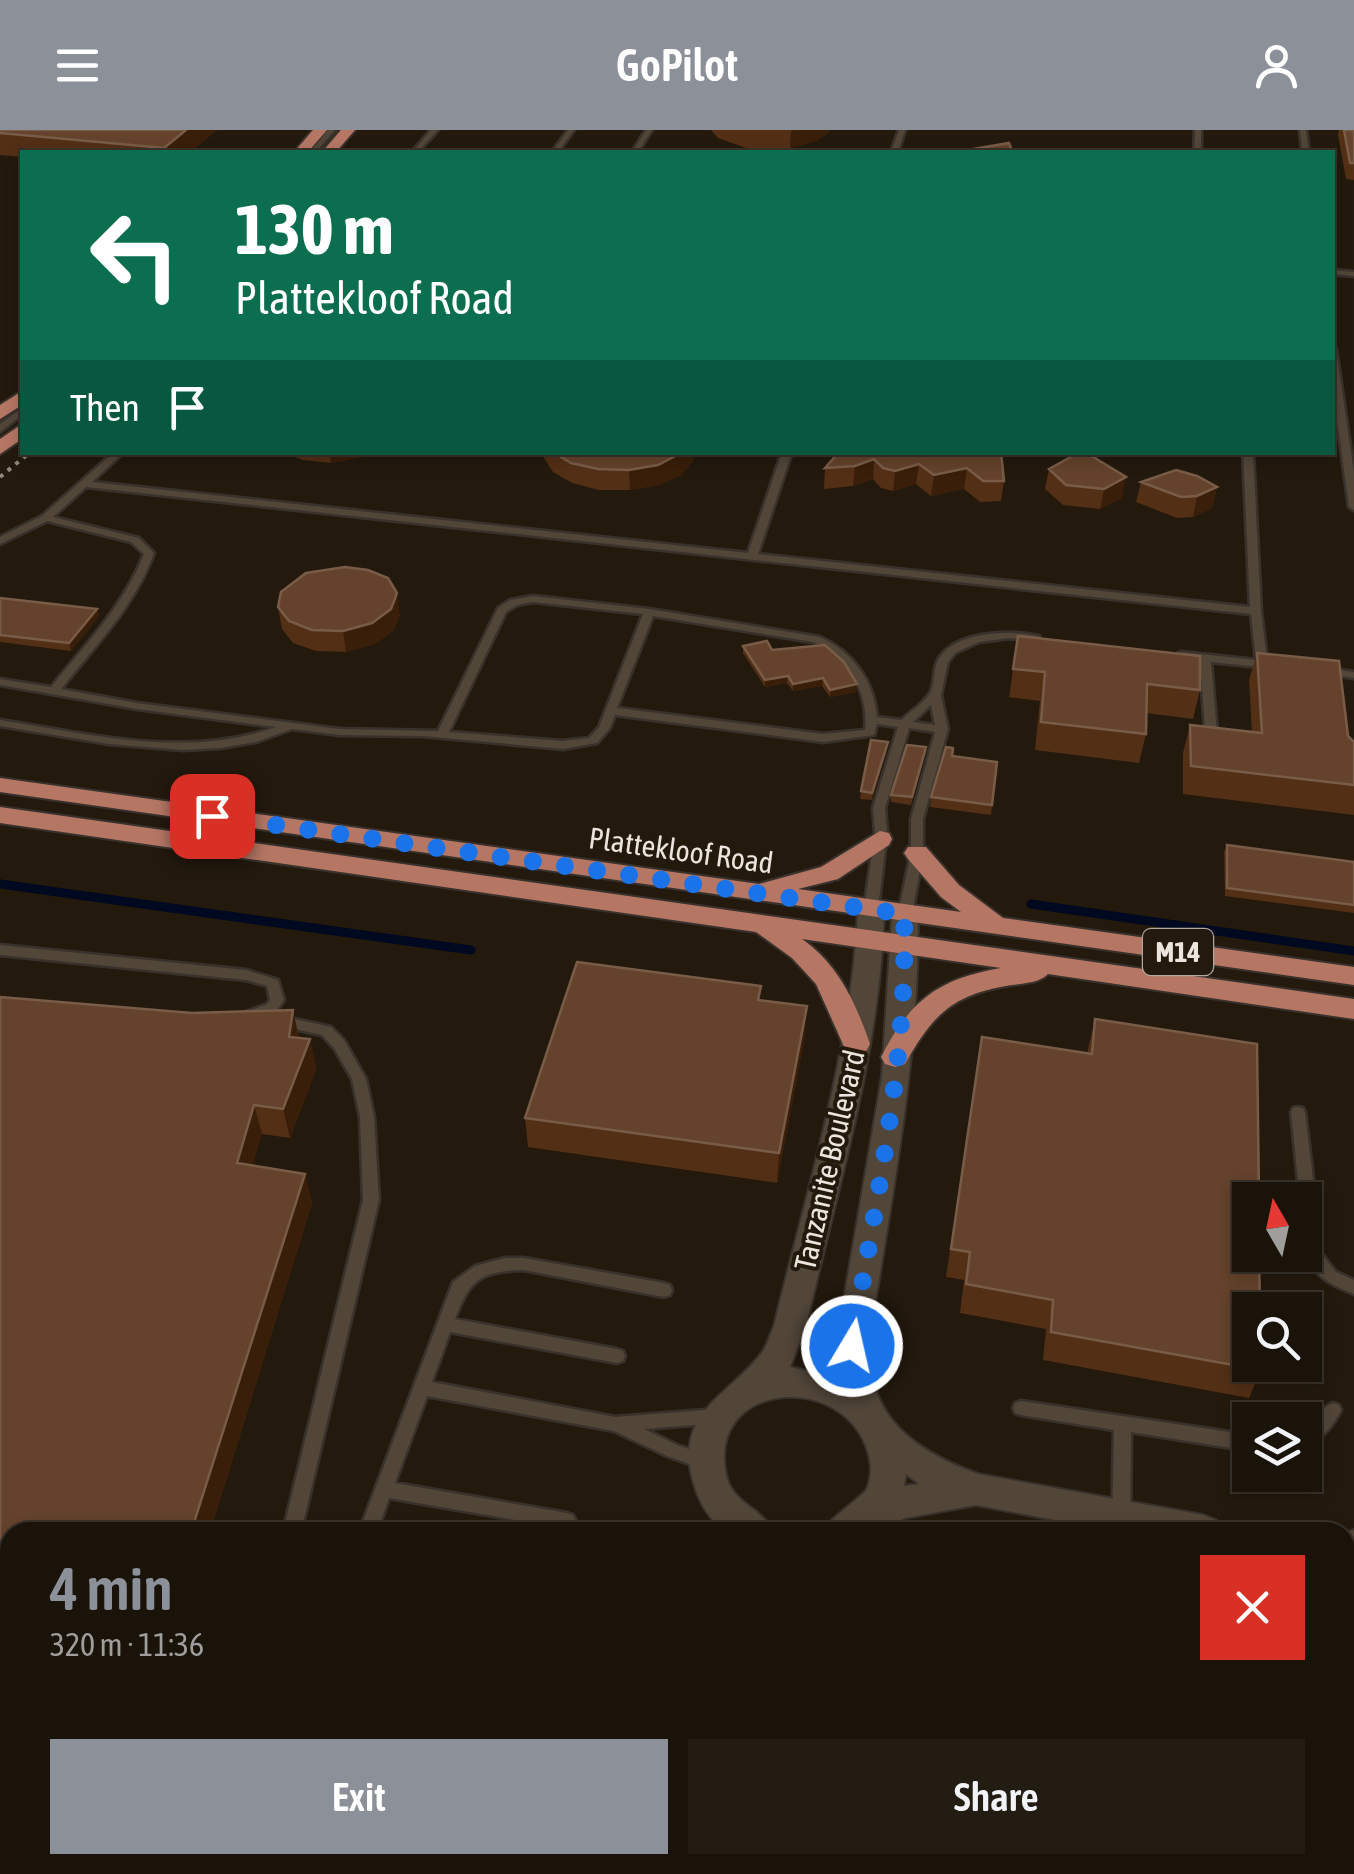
<!DOCTYPE html>
<html lang="en">
<head>
<meta charset="utf-8">
<style>
	body { margin:0; font-family:"Asap Condensed",sans-serif; background:#231c13; color:#f1f3f6; height:100vh; display:flex; flex-direction:column; font-size:38px; white-space:nowrap }
	* { box-sizing:border-box; margin:0 }
	p { font-size:32px; color:#9f9e9c }
	.icon { flex:none; width:55px; height:55px; fill:none; stroke:currentColor; stroke-width:2; stroke-linecap:round; stroke-linejoin:round }
	.map { position:relative; flex:1; overflow:hidden }
	.drawer { position:absolute; left:0px; top:1392px; width:1355px; height:352px; display:flex; flex-direction:column; background:#1a130a; border-radius:30px 30px 0 0; box-shadow:0 5px 15px #0003,0 0 0 2px #38322b }
	.drawer>* { flex:none }
	.hud { position:absolute; left:20px; top:20px; width:1315px; height:305px; border-radius:0px; box-shadow:0 5px 15px #0003,0 0 0 2px #38322b; background:#0b6e4f; color:#fff; overflow:hidden }
	.needle { width:65px; rotate:351deg }
	.fabs { position:absolute; left:1232px; top:1052px; display:grid; gap:20px }
	.fabs a { display:grid; place-items:center; width:90px; height:90px; border-radius:0px; background:#1a130a; box-shadow:0 5px 15px #0003,0 0 0 2px #38322b; font-size:50px }
	.pin { position:absolute; display:grid; place-items:center; width:85px; height:85px; color:#fff; margin:-42px; border-radius:20px; box-shadow:0 5px 15px #0006 }
	.me { position:absolute; width:110px; margin:-55px; rotate:9deg; stroke-linejoin:round; filter:drop-shadow(0 0 8px #0008) }
	.turn { display:flex; align-items:center; gap:35px; height:210px; padding:0 50px; font-size:45px }
	.turn .icon { width:130px; height:130px; stroke-width:2.5 }
	.turn b { display:block; font-size:70px; line-height:85px }
	.then { display:flex; align-items:center; height:95px; padding:0 50px; background:#0003; gap:20px; font-size:38px }
	.round { display:grid; place-items:center; flex:none; width:105px; height:105px; border-radius:0px; background:#231c13 }
	.summary { display:flex; align-items:center; justify-content:space-between; height:170px; padding:0 50px }
	h1 { font-size:60px; font-weight:600; line-height:75px; color:#8c9099 }
	.button { display:flex; gap:20px; margin-top:auto; padding:20px 50px }
	.button a { flex:1; height:115px; border-radius:0px; background:#8c9099; color:#fff; font-size:40px; font-weight:600; line-height:115px; text-align:center }
	.button a+a { background:#231c13; color:#f1f3f6 }
	header { display:flex; justify-content:space-between; align-items:center; height:130px; padding:0 50px; background:#8c9099; color:#fff; font-size:45px; font-weight:600 }
	.map>svg:first-child { display:block }
	.lines { fill:none; stroke-linecap:round; stroke-linejoin:round }
	.stream { stroke:#00091f; stroke-width:9 }
	.service-casing { stroke:#39322c; stroke-width:5 }
	.minor-casing { stroke:#39322c; stroke-width:4 }
	.primary-casing { stroke:#39322c; stroke-width:4 }
	.path { stroke:#90887e; stroke-width:4; stroke-dasharray:4 6; stroke-linecap:butt }
	.service { fill:#524639; fill-rule:evenodd }
	.minor { fill:#524639; fill-rule:evenodd }
	.primary { fill:#b57664; fill-rule:evenodd }
	.wall { fill:#532f16 }
	.shaded-wall { fill:#391e09 }
	.building { fill:#64422b; stroke:#795c47; stroke-width:2.5 }
	.route { stroke:#1a73e8; stroke-width:18; stroke-dasharray:0 32.4 }
	.labels { text-anchor:middle; dominant-baseline:central; stroke-width:8; stroke-linejoin:round; paint-order:stroke }
	.shield { fill:#23190d; stroke:#b0a89f; stroke-width:2.5 }
	.shield-label { font-size:28px; font-weight:bold; fill:#ece5dd }
	.street-label { font-size:30px; fill:#ece5dd; stroke:#23190d }
</style>
</head>
<body>
<header><svg class="icon" aria-label="menu" viewBox="0 0 24 24"><path d="M4 6h16M4 12h16M4 18h16"/></svg>GoPilot<svg class="icon" aria-label="person" viewBox="0 0 24 24"><circle cx="12" cy="8" r="4"/><path d="M4 21q1-7 8-7t8 7"/></svg></header>
<div class="map">
<svg width="1354" height="1744" viewBox="0 0 1354 1744">
	<rect width="100%" height="100%" fill="#23190d"/>
	<g class="lines">
		<path class="stream" d="M0,754l471,66
			M1031,774l323,47"/>
		<g class="service-casing">
			<path id="service" d="M328,0h7l-19,22h-6z
				M431,0h7l-20,22h-6z
				M568,0h6l-16,22h-6z
				M646,0h6l-14,22h-6z
				M899,0h6l-7,22h-7z
				M1195,0h6v22h-7z
				M1300,0h6l3,22h-7z
				M1332,140l22,2v4l-22,-2z
				M1332,217l4,2 18,124v37l-5,-3 -17,-123z
				M22,278v7l-22,17v-8z
				M114,322h10l-32,30 656,71 34,-101h10l-34,102 492,53 -7,-155h10l8,159 6,50 8,4 -6,3 -58,-6 7,82 -6,4 -6,-4 -6,-84 -19,-2 -6,-3 6,-3 75,8 -5,-46 -1165,-127 -33,30 86,21 15,15c-19,53 -59,93 -93,136l76,14 203,26 98,2 60,-123 12,-8 23,-4 116,13 171,28c33,15 54,44 57,80l24,3c9,-8 23,-17 29,-27 5,-9 3,-22 7,-31 15,-32 73,-32 102,-26l1,2 -5,3 -25,-3 -31,4 -24,11 -7,9 -7,33 7,34 -25,90v34l-11,61 -7,4 -7,-4 13,-61v-34l24,-87 -26,-4 -24,80 2,25 -9,76 -7,4 -7,-4 11,-76 -2,-25 25,-81 -21,-3 -3,11 -51,7 -208,-27 -5,13 -13,15 -34,6 -141,-13 -82,-1 -48,-6 -36,13 -36,6 -37,2 -74,-6 -109,-18v-6c90,14 186,39 276,7l-139,-18 -137,-24v-6l51,8c34,-42 73,-82 93,-133l-13,-12 -84,-21 -47,23v-7l42,-21zM533,472l110,12 -44,113 -10,11 -26,3 -114,-9 57,-120 11,-7zM653,486l160,26c35,16 56,49 52,88l-42,4 -206,-26zM931,575l4,20 -22,-3z
				M1325,538l29,4v6l-33,-5v-4z
				M0,815l246,25 32,10 6,20 -7,10 -29,11 -7,-5 2,-3 24,-9 3,-4 -3,-14 -21,-6 -246,-25z
				M281,886l50,11 13,13 22,39 8,38 5,83 -78,332h-18l80,-332 -3,-83 -8,-38 -18,-31 -12,-13 -46,-10 -2,-4z
				M1298,977l5,1 2,4 17,142 14,18 18,8v14c-56,-21 -49,-42 -49,-94h-5l-9,-88 2,-4z
				M505,1128h19l140,25 6,2 2,5 -2,5 -6,2 -140,-27c-44,1 -54,9 -69,49l162,30 6,2 2,5 -2,5 -6,2 -167,-31 -18,50 183,35 103,-8 6,2 3,5 -3,5 -6,2 -74,6 33,16 35,12 3,5 -3,5 -6,3 -39,-14 -53,-25 -187,-35 -32,87 172,30 6,2 3,6 -3,6 -6,2 -178,-31 -12,34h-18l94,-250 22,-16z
				M1021,1271l229,34v16l-119,-19 -1,100h-18l2,-102 -93,-15 -6,-2 -2,-5 2,-5z
				M1333,1273l6,2 2,5c-8,17 -18,28 -36,36v-17c11,-7 16,-22 28,-26z
				M172,1735h20l-3,9h-20z
				M234,1735h21l-3,9h-21z"/>
		</g>
		<g class="minor-casing">
			<path id="minor" d="M871,770l13,9c-3,141 -47,280 -78,417l-16,41 48,11 -2,-32 46,-270 10,-162 4,-6h18l4,6c1,146 -27,288 -50,432 1,73 47,105 110,128l225,41 13,5 5,12h-103l-142,-27 -71,13 -29,14h-49l5,-12 34,-29c7,-16 6,-29 0,-45 -29,-75 -159,-63 -140,29 6,29 37,33 47,57h-47c-17,-12 -27,-30 -33,-51 -19,-68 35,-85 68,-127 6,-7 9,-19 13,-28 33,-137 78,-276 84,-417zM906,1344l12,9 1,1 -15,2z
				M1354,1400v34l-9,3v-34z
				M666,1735h42l-1,9h-42z
				M736,1735h42l-1,9h-42z"/>
		</g>
		<g class="primary-casing">
			<path id="primary" d="M313,0h14l-19,22h-14z
				M341,0h14l-19,22h-14z
				M22,261v14l-22,14v-14z
				M22,294v15l-22,15v-15z
				M0,648l759,106 62,-17 59,-36 9,2 3,6 -3,6 -51,34 -40,10 163,23 -20,-15 -33,-38 -4,-6 4,-6h18l33,38 44,33 351,49v18l-1354,-193z
				M0,677l1354,192v20l-306,-45c-9,9 -23,9 -36,11 -59,9 -79,29 -107,79l-10,3 -10,-3 -4,-7c29,-56 56,-78 120,-89l-199,-29c36,25 54,64 68,105l-4,7h-20l-30,-67 -24,-26 -36,-26 -756,-109z"/>
		</g>
		<path class="path" d="M0,347l28,-23"/>
		<use href="#service" class="service"/>
		<use href="#minor" class="minor"/>
		<use href="#primary" class="primary"/>
	</g>
	<path class="wall" d="M0,0h217l-27,22h-168v5l-22,-2z
		M711,0h118v2l-13,9 -26,7h-44l-28,-10z
		M1339,0h15v50l-8,-1 -8,-44z
		M283,322h106l-58,11 -28,-3z
		M544,322h149v9l-12,14 -22,10 -29,5h-31l-27,-7 -19,-11 -9,-14z
		M839,322h162l3,29 -3,20 -21,1 -16,-13 -33,7 -15,-12 -23,7 -12,-3 -8,-9 -20,7 -29,3 1,-21z
		M1080,322h12l-4,3 34,43 -22,11 -37,-4 -18,-16 4,-20z
		M1141,352l76,5 -5,21 -19,9 -16,1 -41,-16z
		M0,468l97,11 2,7 -28,35 -71,-9z
		M278,477l122,7 -6,16 -19,14 -29,8 -30,-1 -23,-8 -11,-14z
		M1018,506l182,54 -7,29 -47,-6v21l-7,29 -104,-13 5,-49 -31,-4z
		M743,516l29,4 84,42 -26,5 -8,-11 -29,5 -6,-8 -22,4 -22,-34z
		M1257,523l97,89v73l-171,-21v-41l7,-28 62,7 -3,-52z
		M888,612l-1,8 -15,50 -12,-1 1,-8z
		M925,624l-14,51 -20,-3v-7z
		M952,626l45,6 -6,53 -61,-8 1,-10z
		M1227,715l127,17v51l-129,-17 -1,-44z
		M0,867l192,16 101,-3 6,28 11,1 6,30 -26,69 -28,-4 -10,31 53,9 7,29 -102,329h-200v333h27l-4,9h-33z
		M1095,889l166,351 -12,28 -206,-38 3,-31 -86,-16 4,-33 -18,-3 36,-240 105,16z
		M805,905l-28,148 -249,-36 -3,-29z
		M1039,1735h306l9,9h-316z"/>
	<path class="shaded-wall" d="M186,0h31l-27,22h-25l-1,-4z
		M795,0h34v2l-13,9 -26,7 1,-17z
		M329,322h60l-58,11z
		M683,322h10v9l-12,14 -22,10 -29,5 -1,-20z
		M874,329l-1,20 -20,7 2,-20z
		M919,334l-3,20 -23,7 2,-20z
		M967,338l-3,21 -33,7 3,-21z
		M1126,347l-4,21 -22,11 4,-20z
		M1217,357l-5,21 -19,9 4,-21z
		M397,463l3,21 -6,16 -19,14 -29,8 -3,-21z
		M97,479l2,7 -28,35 -2,-8z
		M788,546l-1,7 -22,4v-7z
		M823,548l-1,8 -29,5v-7z
		M857,554l-1,8 -26,5v-7z
		M888,612l-1,8 -15,50v-7z
		M807,876l-2,29 -28,148 2,-30z
		M293,880l6,29 -10,-2z
		M310,909l6,30 -26,69 -7,-29z
		M254,975l8,29 -17,58 -8,-29z
		M305,1044l7,29 -102,329h-19z
		M12,1735h25l-4,9h-24z
		M627,1735h6l-2,9h-6z"/>
	<path class="building" d="M0,0h186l-22,18 -164,-15z
		M1344,0h10v33h-4z
		M1009,13l2,5 -9,4h-46z
		M553,322h130l-25,13 -29,5 -31,-1 -27,-6z
		M839,322h162l3,29h-21l-16,-13 -33,7 -15,-11 -24,7 -12,-3 -9,-9 -19,7 -30,2z
		M1080,322h5l41,25 -22,12 -38,-4 -17,-16z
		M1176,340l21,6 20,11 -20,9 -16,1 -40,-15z
		M345,437l23,3 20,8 9,15 -6,16 -19,14 -29,8 -31,-1 -23,-9 -11,-14 3,-15 25,-19z
		M0,468l97,11 -28,34 -69,-8z
		M1018,506l182,20v34l-53,-6 -1,50 -105,-12 4,-50 -32,-3z
		M767,511l5,9 53,-5 19,17 13,22 -27,6 -7,-12 -30,6 -5,-8 -23,4 -22,-34z
		M1257,523l82,8 9,75 6,6v43l-163,-19 -1,-41 72,8z
		M871,610l17,2 -16,51 -11,-2z
		M907,615l19,2 -14,50 -21,-2z
		M946,617l7,1 -1,8 45,6 -5,43 -61,-8z
		M1227,715l127,17v43l-127,-17z
		M577,832l184,24 -3,14 49,6 -28,147 -254,-35z
		M0,867l192,16 101,-3 -4,27 21,2 -27,70 -29,-4 -17,58 68,11 -114,358h-181v333h2l-3,9h-9z
		M1095,889l162,25 2,156h-9v55h9l1,55h-10v55h11v5l-210,-38 2,-32 -87,-16 4,-32 -19,-3 31,-212 110,17z
		M1345,1572l9,2v170h-308v-9h299z
		M287,1735h340l-2,9h-341z"/>
	<g class="lines">
		<path class="route" d="M212,686l692,98c5,142 -30,292 -52,432"/>
	</g>
	<g class="labels">
		<rect class="shield" x="1143" y="799" width="70" height="46" rx="8"/>
		<g class="shield-label">
			<text x="1178" y="822">M14</text>
		</g>
		<g class="street-label">
			<text transform="translate(681 720) rotate(8)">Plattekloof Road</text>
			<text transform="translate(829 1030) rotate(-77)">Tanzanite Boulevard</text>
		</g>
	</g>
</svg>
<div class="fabs">
<a><svg class="needle" viewBox="-14 -14 28 28"><path d="M0-13l5 13h-10z" fill="#e53935"/><path d="M0 13l5-13h-10z" fill="#9f9e9c"/></svg></a>
<a><svg class="icon" aria-label="search" viewBox="0 0 24 24"><circle cx="10" cy="10" r="6"/><path d="M15 15l6 6"/></svg></a>
<a><svg class="icon" aria-label="layers" viewBox="0 0 24 24"><path d="M12 4l9 5-9 5-9-5zM3 14l9 5 9-5"/></svg></a>
</div>
<div class="pin" style="left:212px;top:686px;background:#d93025"><svg class="icon" aria-label="arrive" viewBox="0 0 24 24"><path d="M6 21V4h12l-3 4 3 4H6"/></svg></div>
<svg class="me" style="left:852px;top:1216px" viewBox="-20 -20 40 40"><circle r="17" fill="#1a73e8" stroke="#fff" stroke-width="3"/><path d="M0-11L8 9 0 5-8 9z" fill="#fff"/></svg>
<div class="hud">
<div class="turn"><svg class="icon" aria-label="left" viewBox="0 0 24 24"><path d="M17 20v-9H6M10 6l-5 5 5 5"/></svg><div><b>130 m</b>Plattekloof Road</div></div>
<div class="then">Then<svg class="icon" aria-label="arrive" viewBox="0 0 24 24"><path d="M6 21V4h12l-3 4 3 4H6"/></svg></div>
</div>
<section class="drawer">
<div class="summary"><div><h1>4 min</h1><p>320 m · 11:36</p></div><a class="round" style="background:#d93025;color:#fff"><svg class="icon" aria-label="close" viewBox="0 0 24 24"><path d="M6 6l12 12M18 6L6 18"/></svg></a></div>
<div class="button"><a>Exit</a><a>Share</a></div>
</section>
</div>
</body>
</html>
